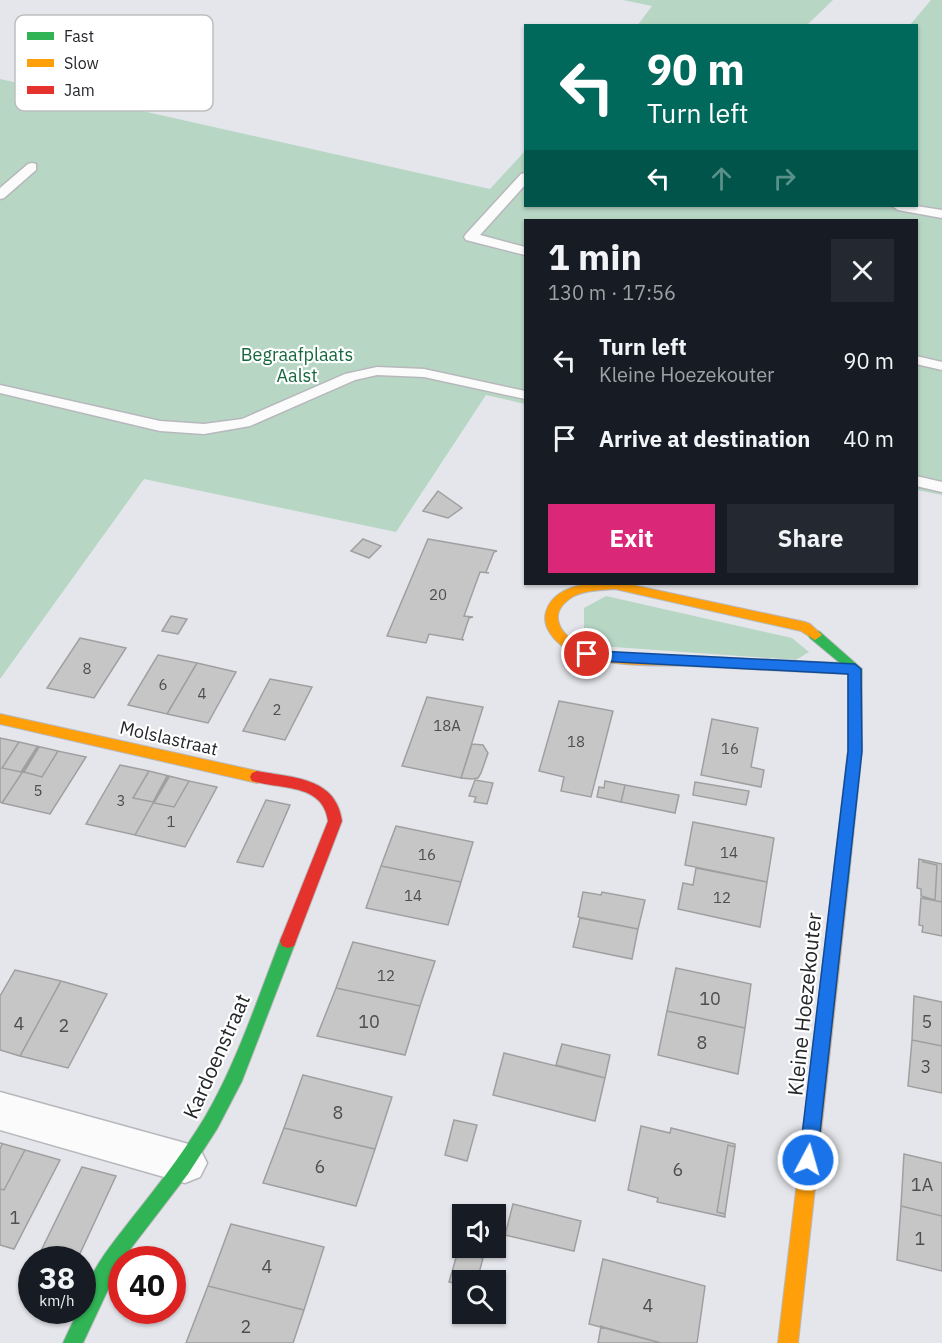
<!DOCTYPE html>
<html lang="en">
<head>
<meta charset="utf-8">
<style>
	body { margin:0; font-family:"IBM Plex Sans",sans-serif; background:#242831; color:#f1f3f6; height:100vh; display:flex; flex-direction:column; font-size:22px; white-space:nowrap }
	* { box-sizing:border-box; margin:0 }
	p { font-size:20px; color:#9ea1a6 }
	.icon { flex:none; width:33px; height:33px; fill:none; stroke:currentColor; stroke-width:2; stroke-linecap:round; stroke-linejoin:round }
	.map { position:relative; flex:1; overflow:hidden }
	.details { position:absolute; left:524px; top:219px; width:394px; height:366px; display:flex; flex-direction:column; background:#171b24; border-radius:0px; box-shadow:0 2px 4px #0004 }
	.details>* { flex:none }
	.hud { position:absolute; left:524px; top:24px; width:394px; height:183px; border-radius:0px; box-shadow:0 2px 4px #0004; background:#00695c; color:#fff; overflow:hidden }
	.controls { position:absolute; left:452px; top:1204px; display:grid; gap:12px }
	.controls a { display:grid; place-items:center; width:54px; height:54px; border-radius:0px; background:#171b24; box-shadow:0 2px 4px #0004; font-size:30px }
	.speed { position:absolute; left:18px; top:1246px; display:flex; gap:12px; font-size:30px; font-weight:700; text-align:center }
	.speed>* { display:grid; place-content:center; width:78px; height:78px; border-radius:50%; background:#171b24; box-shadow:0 2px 4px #0004; line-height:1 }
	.speed small { font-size:15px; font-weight:400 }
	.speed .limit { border:9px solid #d22; background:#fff; color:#111 }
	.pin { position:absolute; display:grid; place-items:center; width:51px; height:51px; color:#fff; margin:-26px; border:3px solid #fff; border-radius:50%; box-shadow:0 2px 6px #0007 }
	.me { position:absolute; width:66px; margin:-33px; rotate:6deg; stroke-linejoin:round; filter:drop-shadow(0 0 4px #0008) }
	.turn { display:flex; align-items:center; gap:21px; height:126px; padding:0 24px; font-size:27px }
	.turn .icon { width:78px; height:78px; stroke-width:2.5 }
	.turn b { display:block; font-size:42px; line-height:51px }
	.lanes { display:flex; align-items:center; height:57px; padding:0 24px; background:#0003; justify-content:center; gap:30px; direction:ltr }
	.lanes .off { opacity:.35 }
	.round { display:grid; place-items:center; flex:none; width:63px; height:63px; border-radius:0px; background:#242831 }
	.summary { display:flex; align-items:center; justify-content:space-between; height:102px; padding:0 24px }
	h1 { font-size:36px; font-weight:700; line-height:45px }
	.action { display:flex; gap:12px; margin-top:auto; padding:12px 24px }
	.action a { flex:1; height:69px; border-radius:0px; background:#db2777; color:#fff; font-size:24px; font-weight:700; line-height:69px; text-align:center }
	.action a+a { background:#242831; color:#f1f3f6 }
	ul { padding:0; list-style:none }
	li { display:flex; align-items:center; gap:18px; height:78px; padding:0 24px }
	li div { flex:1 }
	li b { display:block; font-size:22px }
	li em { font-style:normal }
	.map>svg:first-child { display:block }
	.green { fill:#b7d6c4 }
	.building { fill:#c7c6c7; stroke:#a09fa0; stroke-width:1.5 }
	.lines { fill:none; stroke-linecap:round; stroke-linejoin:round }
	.lane-casing { stroke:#b7b8bc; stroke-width:3 }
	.street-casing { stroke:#b7b8bc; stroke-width:3 }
	.fast-casing { stroke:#b7b8bc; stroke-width:2 }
	.slow-casing { stroke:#b7b8bc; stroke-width:2 }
	.jam-casing { stroke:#b7b8bc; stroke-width:2 }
	.lane { fill:#fbfbfc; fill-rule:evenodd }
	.street { fill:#fbfbfc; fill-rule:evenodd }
	.fast { fill:#30b455; fill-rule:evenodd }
	.slow { fill:#ff9f0a; fill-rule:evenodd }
	.jam { fill:#e5322d; fill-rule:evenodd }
	.route { fill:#1a73e8; stroke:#114b97; stroke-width:1.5 }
	.labels { text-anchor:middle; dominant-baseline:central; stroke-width:4.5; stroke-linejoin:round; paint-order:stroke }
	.number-label { font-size:15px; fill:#4d4e50 }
	.park-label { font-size:18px; fill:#15683c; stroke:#fff }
	.street-label { font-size:18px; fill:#242629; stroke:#fff }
	.near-number-label { font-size:18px; fill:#4d4e50 }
	.near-street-label { font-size:21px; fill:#242629; stroke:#fff }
	.key { fill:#fff; stroke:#bdbebf; stroke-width:1.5 }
	.key-label { font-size:16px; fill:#242629 }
</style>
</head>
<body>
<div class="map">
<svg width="942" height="1343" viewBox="0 0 942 1343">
	<rect width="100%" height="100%" fill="#e5e6eb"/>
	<path class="green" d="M623,0h210l-26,25 -170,1 15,-20z
		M931,0h11v495l-25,-5 -1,-270h-391v184l-39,-9 -90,137 -252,-53 -144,200v-600l490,110 35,-38v55h391v-180l-6,-1z
		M606,596l186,42 17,14 -13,8 -196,-14 -16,-15v-23z"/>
	<path class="building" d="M438,491l24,17 -14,10 -25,-7z
		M363,539l18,7 -12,12 -18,-7z
		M428,539l69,12 -3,1 -8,20 3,1 -9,-1 -16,44 9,1 -4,1 -7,21 2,1 -35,-6 -3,9 -39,-7z
		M171,616l16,3 -9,15 -16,-3z
		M80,638l46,10 -32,50 -47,-10z
		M158,655l39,8 -30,51 -39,-9z
		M197,663l39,9 -28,51 -41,-9z
		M270,679l42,8 -27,53 -42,-9z
		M427,697l56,10 -22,71 -59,-12z
		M559,701l54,10 -22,86 -30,-6 3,-14 -25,-6z
		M712,719l46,9 -7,39 13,3 -3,17 -60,-12z
		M0,738l19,4 -17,26 19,4 18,-25 -37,56 -2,-1z
		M19,742l39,9 -16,26 -18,-5 15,-25h-2l-16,25 -19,-4z
		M472,744l11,1 5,8 -7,20 -3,5 -6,1 -11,-1z
		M39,747l-15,25 18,5 16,-26 28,6 -36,57 -48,-11z
		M120,765l29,6 -16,27 20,4 15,-25 -33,58 -49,-11z
		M149,771l40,10 -15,26 -20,-4 15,-26 -2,-1 -14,26 -20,-4z
		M168,777l-14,26 20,4 15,-26 28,6 -32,60 -50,-12z
		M475,780l18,3 -6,21 -13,-2 2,-5 -7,-1z
		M605,781l20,4 -4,17 -24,-5 2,-10 5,1z
		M695,782l54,9 -3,14 -53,-10z
		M625,785l54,10 -4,18 -54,-11z
		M266,800l24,5 -27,62 -26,-5z
		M693,822l81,16 -7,44 -82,-17z
		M396,826l77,16 -12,40 -80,-16z
		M919,859l4,1v2l14,3 -2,35 -14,-4v-7l-4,-1z
		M923,860l19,4v38l-21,-4 14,2 2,-35 -14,-3z
		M381,866l80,16 -13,43 -82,-17z
		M696,868l71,14 -7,45 -82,-18 5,-26 10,2z
		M583,892l18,3 1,-3 43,8 -7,29 -60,-12z
		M921,898l21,4v34l-20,-4 1,-6 -4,-1z
		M580,918l58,11 -6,30 -59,-12z
		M353,942l82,19 -15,45 -84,-18z
		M676,968l75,16 -6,44 -78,-17z
		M15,970l46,11 -41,75 -20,-6v-54z
		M61,981l46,13 -39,74 -48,-12z
		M336,988l84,18 -15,49 -88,-19z
		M914,996l28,6v44l-30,-6z
		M667,1011l78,17 -7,46 -80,-19z
		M912,1040l30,6v47l-34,-7z
		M562,1044l48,11 -5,23 -49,-13z
		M504,1053l101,25 -10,43 -102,-26z
		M303,1075l89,22 -17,52 -91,-21z
		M454,1120l23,5 -10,36 -22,-6z
		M641,1126l29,7 1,-5 64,16v3l-7,-2 -11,67 8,2v3l-68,-15 1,-4 -30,-8z
		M284,1128l91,21 -19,57 -93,-23z
		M0,1143l25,7 -21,40 -4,-1v-40l2,-5z
		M728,1145l7,2 -10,67 -8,-2z
		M25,1150l35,10 -46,89 -14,-4v-56l4,1z
		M904,1154l38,9v53l-41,-10z
		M82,1167l34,9 -39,84h-30l-9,-3z
		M513,1204l68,17 -7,30 -69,-16z
		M901,1206l41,10v55l-45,-11z
		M231,1224l93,23 -20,63 -96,-24z
		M458,1251l25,7 -6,23h-15v4l-13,-3z
		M603,1259l102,27 -8,57h-36l-72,-19z
		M208,1286l96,24 -11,33h-107z
		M601,1326l2,1 58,16h-63z"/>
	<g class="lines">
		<g class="lane-casing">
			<path id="lane" d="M32,163l4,1v6l-32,28 -4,1v-11l28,-24z
				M525,173v12l-45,50 45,12v8l-59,-15 -2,-3 2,-3 55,-60z
				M892,206h24l26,4v8l-44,-8z
				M916,356l26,6v8l-26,-6z
				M377,367l47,2 101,22v8l-101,-22 -47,-2 -22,5 -105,46 -46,8 -44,-3 -160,-38v-8l160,36 44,3 38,-5 103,-45z
				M916,476l26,6v10l-26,-6z"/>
		</g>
		<g class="street-casing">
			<path id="street" d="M0,1092l185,51 15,6 7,14 -7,14 -15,6 -185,-53z"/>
		</g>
		<g class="fast-casing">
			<path id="fast" d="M815,630l5,2 42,37v82l-14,135 -3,4 -5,2 -5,-2 -3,-4 16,-135v-77l-159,-8 -7,-5 7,-5 151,7 -30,-25 -2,-3 2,-3z
				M288,934l6,2 2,5 -54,140 -25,48 -29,45 -66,86 -39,83h-20l15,-32h4c0,-29 23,-58 40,-80 29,-37 59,-74 83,-114 32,-55 52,-117 75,-176l2,-5z"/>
		</g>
		<g class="slow-casing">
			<path id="slow" d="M586,584h42l177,38 5,2 12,11 -7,5 -14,-9 -186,-42c-13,1 -29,1 -41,7 -31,18 -12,43 14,52 31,11 68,7 101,8l7,5 -7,5c-39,-2 -115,5 -139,-33 -4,-6 -6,-14 -4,-21 5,-18 23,-25 40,-28z
				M0,714l257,57 5,2 2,4 -2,4 -5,2 -257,-59z
				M840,880l5,2 3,4 -50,457h-20l54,-457 3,-4z"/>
		</g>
		<g class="jam-casing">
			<path id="jam" d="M257,771c36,7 79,6 85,50l-46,120 -2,5 -6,2 -6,-2 -2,-5 48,-120c-5,-38 -47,-31 -76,-40l-2,-4 2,-4z"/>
		</g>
		<use href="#lane" class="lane"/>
		<use href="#street" class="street"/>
		<use href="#fast" class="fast"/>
		<use href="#slow" class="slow"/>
		<use href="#jam" class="jam"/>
	</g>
	<path class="route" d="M587,649l11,2 257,13 6,5 1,82 -45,409 -3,6 -6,2 -7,-2 -2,-6 49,-409v-77l-250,-13 -16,-4 -2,-3z"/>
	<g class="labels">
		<g class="number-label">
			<text x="438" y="594">20</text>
			<text x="87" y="668">8</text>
			<text x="163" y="684">6</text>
			<text x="202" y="693">4</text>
			<text x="277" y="709">2</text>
			<text x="447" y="725">18A</text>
			<text x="576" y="741">18</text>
			<text x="730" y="748">16</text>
			<text x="38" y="790">5</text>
			<text x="121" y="800">3</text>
			<text x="171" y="821">1</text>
			<text x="729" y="852">14</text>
			<text x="427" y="854">16</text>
			<text x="413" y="895">14</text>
			<text x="722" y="897">12</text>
			<text x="386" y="975">12</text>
		</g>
		<g class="park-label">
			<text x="297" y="354">Begraafplaats<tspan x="297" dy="21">Aalst</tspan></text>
		</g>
		<g class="street-label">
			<text transform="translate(169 738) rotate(13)">Molslastraat</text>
		</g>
		<g class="near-number-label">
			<text x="710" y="998">10</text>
			<text x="369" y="1021">10</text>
			<text x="927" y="1021">5</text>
			<text x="19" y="1023">4</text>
			<text x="64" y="1025">2</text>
			<text x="702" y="1042">8</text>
			<text x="926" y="1066">3</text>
			<text x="338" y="1112">8</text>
			<text x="320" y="1166">6</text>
			<text x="678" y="1169">6</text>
			<text x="922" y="1184">1A</text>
			<text x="15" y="1217">1</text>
			<text x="920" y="1238">1</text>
			<text x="267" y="1266">4</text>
			<text x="648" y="1305">4</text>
			<text x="246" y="1326">2</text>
		</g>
		<g class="near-street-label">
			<text transform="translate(804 1004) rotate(-84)">Kleine Hoezekouter</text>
			<text transform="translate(216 1056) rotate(-66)">Kardoenstraat</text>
		</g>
	</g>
	<rect x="15" y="15" width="198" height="96" rx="9" class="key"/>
	<rect x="27" y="32" width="27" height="8" fill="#30b455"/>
	<rect x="27" y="59" width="27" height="8" fill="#ff9f0a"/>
	<rect x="27" y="86" width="27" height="8" fill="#e5322d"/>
	<g class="key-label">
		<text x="64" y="42">Fast</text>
		<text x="64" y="69">Slow</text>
		<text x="64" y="96">Jam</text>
	</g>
</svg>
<div class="controls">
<a><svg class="icon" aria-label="sound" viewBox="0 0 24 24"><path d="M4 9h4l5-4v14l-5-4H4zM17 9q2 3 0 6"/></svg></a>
<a><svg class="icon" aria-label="search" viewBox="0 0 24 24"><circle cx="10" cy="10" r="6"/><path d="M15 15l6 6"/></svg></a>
</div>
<div class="speed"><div>38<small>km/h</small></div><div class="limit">40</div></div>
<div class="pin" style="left:587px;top:654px;background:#d93025"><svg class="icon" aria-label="arrive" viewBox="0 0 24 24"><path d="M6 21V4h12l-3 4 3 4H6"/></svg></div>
<svg class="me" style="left:808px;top:1160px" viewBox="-20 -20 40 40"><circle r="17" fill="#1a73e8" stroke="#fff" stroke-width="3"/><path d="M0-11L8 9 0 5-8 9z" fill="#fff"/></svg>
<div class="hud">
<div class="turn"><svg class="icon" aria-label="left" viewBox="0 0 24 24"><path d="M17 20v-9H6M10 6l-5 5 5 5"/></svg><div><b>90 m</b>Turn left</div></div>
<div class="lanes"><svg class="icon" aria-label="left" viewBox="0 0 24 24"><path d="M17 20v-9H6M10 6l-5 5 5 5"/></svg><svg class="icon off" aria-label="ahead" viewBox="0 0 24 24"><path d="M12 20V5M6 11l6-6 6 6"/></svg><svg class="icon off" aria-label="right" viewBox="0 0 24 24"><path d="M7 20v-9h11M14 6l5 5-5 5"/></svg></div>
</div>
<section class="details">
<div class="summary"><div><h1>1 min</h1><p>130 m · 17:56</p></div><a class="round"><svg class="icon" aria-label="close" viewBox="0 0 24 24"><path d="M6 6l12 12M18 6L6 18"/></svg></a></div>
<ul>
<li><svg class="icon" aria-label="left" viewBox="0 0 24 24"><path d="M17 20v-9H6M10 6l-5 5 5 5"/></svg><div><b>Turn left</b><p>Kleine Hoezekouter</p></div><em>90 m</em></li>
<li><svg class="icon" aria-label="arrive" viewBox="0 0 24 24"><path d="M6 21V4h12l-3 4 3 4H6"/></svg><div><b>Arrive at destination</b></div><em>40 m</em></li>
</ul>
<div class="action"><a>Exit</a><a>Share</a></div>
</section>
</div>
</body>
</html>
